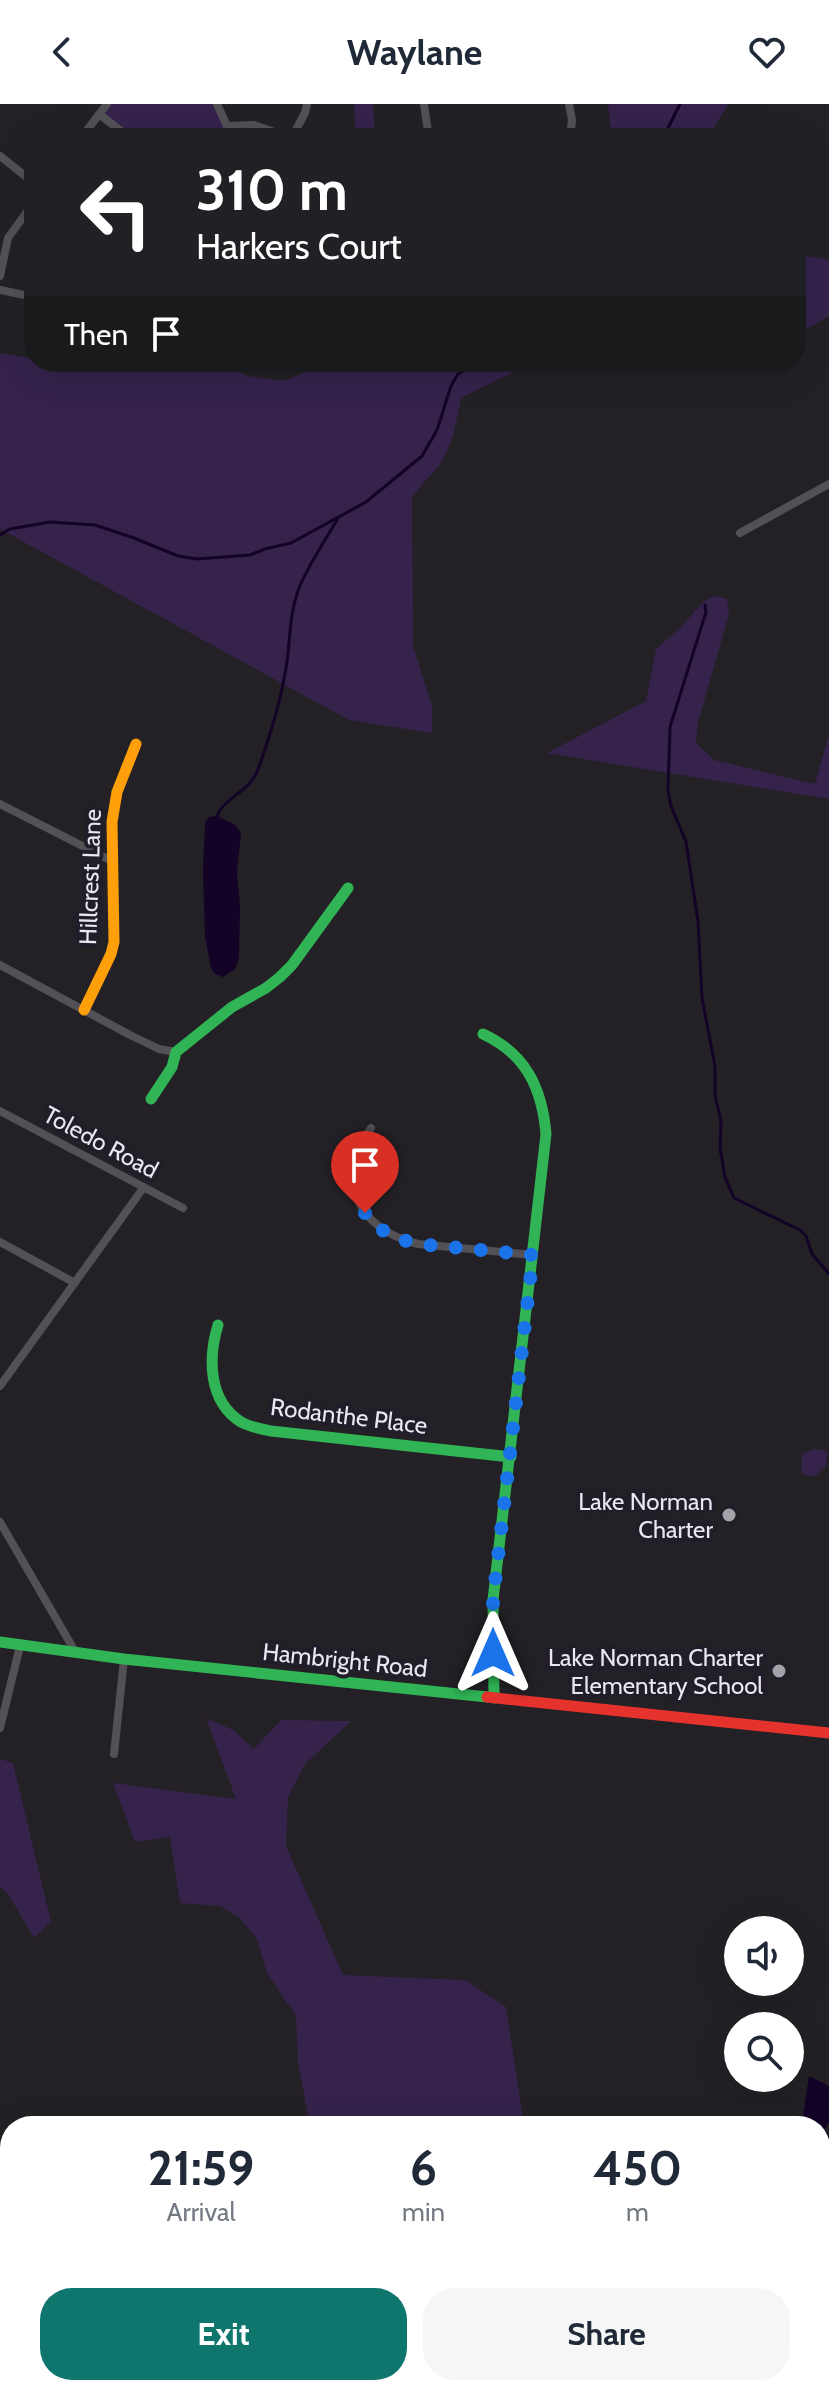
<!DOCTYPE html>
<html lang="en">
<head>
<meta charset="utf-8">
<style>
	body { margin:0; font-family:Cabin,sans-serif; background:#f6f6f7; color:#1f2937; height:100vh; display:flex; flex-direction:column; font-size:30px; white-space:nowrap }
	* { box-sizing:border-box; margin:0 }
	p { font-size:26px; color:#747a83 }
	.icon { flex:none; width:44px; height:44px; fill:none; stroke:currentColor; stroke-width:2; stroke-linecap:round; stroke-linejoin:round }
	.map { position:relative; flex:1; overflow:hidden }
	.panel { position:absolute; left:0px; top:2012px; width:830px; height:280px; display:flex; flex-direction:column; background:#fff; border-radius:32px 32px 0 0; box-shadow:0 8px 32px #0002 }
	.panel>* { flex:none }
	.banner { position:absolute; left:24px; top:24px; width:782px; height:244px; border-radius:32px; box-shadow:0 8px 32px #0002; background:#202124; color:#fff; overflow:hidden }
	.buttons { position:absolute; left:724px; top:1812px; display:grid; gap:16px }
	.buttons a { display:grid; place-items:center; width:80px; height:80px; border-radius:50%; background:#fff; box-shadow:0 8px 32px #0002; font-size:40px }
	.pin { position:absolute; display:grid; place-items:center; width:68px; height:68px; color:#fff; margin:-82px -34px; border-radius:50% 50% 50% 0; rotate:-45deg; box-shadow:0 0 8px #0007 }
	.pin .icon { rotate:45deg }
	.me { position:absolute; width:88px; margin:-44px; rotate:0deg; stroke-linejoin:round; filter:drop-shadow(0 0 6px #0008) }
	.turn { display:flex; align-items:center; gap:28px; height:168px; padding:0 40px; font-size:36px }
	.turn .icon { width:104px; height:104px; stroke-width:2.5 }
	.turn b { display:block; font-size:56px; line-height:68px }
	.then { display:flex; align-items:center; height:76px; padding:0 40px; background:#0003; gap:16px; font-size:30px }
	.eta { display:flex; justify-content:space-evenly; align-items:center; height:136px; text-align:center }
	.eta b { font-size:48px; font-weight:700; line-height:56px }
	.primary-button { display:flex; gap:16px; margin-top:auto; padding:16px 40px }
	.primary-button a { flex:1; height:92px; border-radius:32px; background:#0f766e; color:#fff; font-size:32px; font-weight:700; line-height:92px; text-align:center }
	.primary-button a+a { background:#f6f6f7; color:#1f2937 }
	header { display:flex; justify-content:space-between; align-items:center; height:104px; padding:0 40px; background:#fff; font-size:36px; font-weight:700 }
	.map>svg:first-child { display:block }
	.green { fill:#35234c }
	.water { fill:#130326 }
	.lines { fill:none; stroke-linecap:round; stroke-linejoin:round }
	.stream { stroke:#130326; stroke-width:3 }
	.street { stroke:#535155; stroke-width:8 }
	.fast { stroke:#30b455; stroke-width:11 }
	.slow { stroke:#ff9f0a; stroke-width:11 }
	.jam { stroke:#e5322d; stroke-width:11 }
	.route { stroke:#1a73e8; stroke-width:14; stroke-dasharray:0 25.2 }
	.poi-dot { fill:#a4a2a9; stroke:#221e29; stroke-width:3 }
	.labels { text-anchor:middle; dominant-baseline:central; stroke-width:8; stroke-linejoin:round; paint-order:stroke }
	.street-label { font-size:24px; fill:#eae7ef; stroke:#221e29 }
	.poi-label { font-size:24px; fill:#eae7ef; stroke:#221e29; text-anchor:end }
</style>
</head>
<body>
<header><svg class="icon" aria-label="back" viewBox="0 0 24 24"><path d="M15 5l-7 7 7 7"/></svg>Waylane<svg class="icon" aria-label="heart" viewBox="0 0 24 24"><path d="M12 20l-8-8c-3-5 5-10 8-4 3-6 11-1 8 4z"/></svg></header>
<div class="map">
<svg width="829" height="2292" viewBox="0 0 829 2292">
	<rect width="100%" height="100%" fill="#232126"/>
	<path class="green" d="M107,0h110l11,34h-98l-31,-24z
		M354,0h19l2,34h-19z
		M608,0h120l-20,34h-96z
		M796,150l33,6v56l-33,19z
		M0,249l34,6v3l47,1 30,7 26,-8h77l33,14 36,5 51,-19h200l-73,36c-5,23 -8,49 -23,69 -9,10 -18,19 -26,31l1,148 19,60v27l-83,-13 -349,-191z
		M715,492l12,3 2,15 -31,108 -2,21 18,17 101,24 14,-50v65l-282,-46 99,-52 10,-52 25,-22 22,-25z
		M813,1345l11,1 3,4 -1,11 -11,11 -11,-1 -3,-6 1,-15z
		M206,1614l27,12 21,19 27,-29 70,1 -46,43 -17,33 -2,49 57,129 122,5 41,27 17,112 8,7h-221l-12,-64 -2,-46 -29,-43 -10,-34 -17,-21 -20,-12 -40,-3 -10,-66 -35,5 -22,-59 123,16z
		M0,1655l13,4 38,159 -17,16 -26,-44 -8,-7z
		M829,2070v114l-9,-24v-77z
		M2,2129l8,17v135l-10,5v-155z
		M829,2208v84h-21l2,-10h10v-39z
		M152,2282h161l-20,10h-139z
		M603,2282h97l1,10h-99z"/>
	<path class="water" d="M217,712l18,9 6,8 -4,39 3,35 -1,51 -4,11 -12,8 -8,-3 -4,-6 -6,-31 -2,-66 2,-48 4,-6z
		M809,1972l20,10v36l-6,10 -3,-1v-5h-16l-2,-3z"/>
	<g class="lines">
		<path class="stream" d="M663,34l17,-34
			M599,258l1,5
			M0,431l10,-6 40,-7 45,3 39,13 44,18 19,3 53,-4 15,-6 26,-6 75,-41 56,-46 15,-26 14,-44 7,-12 20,-12
			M705,501l1,7 -36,115 -2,63 3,16 15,36 12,79 4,77 13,68v29l6,26 -1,27 5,29 9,21 66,32 6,6 6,18 17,20
			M217,713c5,-18 33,-26 40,-45 14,-38 26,-76 31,-118 2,-22 3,-45 11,-66 10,-24 26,-47 39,-70
			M823,2025l6,11
			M828,2155l1,-41"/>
		<path class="street" d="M217,0l10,22 1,12
			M424,0l5,34
			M569,0l3,16 -2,18
			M99,10l31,24
			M227,22l27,-1 38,13
			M292,33l13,-24 2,-9
			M81,34l26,-34
			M0,52l34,27
			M0,172l8,-38 26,-36
			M0,186l34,7
			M740,429l89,-49
			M0,700l112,57
			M0,861l130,70 29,14 17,3
			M0,1007l183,97
			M371,1024c-37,52 -14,101 47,116l115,11
			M0,1138l75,41
			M0,1282l144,-199
			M0,1418l76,131
			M0,1624l20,-82
			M114,1650l10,-95
			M333,2292l20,-10"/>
		<path class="fast" d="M483,930c43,20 59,54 63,100l-53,466 1,98
			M151,995l21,-32 4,-15 56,-45 34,-19 14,-11 12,-12 56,-77
			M218,1221c-10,33 -10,76 23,97 9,5 20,7 30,9l240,26
			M0,1538l124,17 363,38"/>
		<path class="slow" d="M84,906l27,-56 3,-12 -2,-120 5,-30 19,-48"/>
		<path class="jam" d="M487,1593l342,36"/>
	</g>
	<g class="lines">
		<path class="route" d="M365,1109c14,19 31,26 53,31l115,11 -40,345v53"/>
	</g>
	<g class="poi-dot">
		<circle cx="729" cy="1411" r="8"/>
		<circle cx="779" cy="1567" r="8"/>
	</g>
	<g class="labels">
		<g class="street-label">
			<text transform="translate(90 773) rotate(-88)">Hillcrest Lane</text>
			<text transform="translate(101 1038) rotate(28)">Toledo Road</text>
			<text transform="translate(349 1312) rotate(7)">Rodanthe Place</text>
			<text transform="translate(345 1556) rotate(6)">Hambright Road</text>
		</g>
		<g class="poi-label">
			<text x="713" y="1397">Lake Norman<tspan x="713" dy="28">Charter</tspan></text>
			<text x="763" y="1553">Lake Norman Charter<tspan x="763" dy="28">Elementary School</tspan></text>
		</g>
	</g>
</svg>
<div class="buttons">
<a><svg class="icon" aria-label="sound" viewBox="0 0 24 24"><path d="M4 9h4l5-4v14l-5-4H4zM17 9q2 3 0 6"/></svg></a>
<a><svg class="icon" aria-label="search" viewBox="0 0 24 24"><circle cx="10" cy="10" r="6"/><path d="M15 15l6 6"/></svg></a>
</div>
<div class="pin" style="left:365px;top:1109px;background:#d93025"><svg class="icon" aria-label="arrive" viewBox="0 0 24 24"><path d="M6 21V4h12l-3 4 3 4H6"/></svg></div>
<svg class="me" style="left:493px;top:1549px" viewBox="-20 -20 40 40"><path d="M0-17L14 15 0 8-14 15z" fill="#1a73e8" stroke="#fff" stroke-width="4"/></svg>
<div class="banner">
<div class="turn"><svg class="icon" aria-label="left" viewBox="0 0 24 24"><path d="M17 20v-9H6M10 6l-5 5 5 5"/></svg><div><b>310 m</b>Harkers Court</div></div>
<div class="then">Then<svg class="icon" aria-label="arrive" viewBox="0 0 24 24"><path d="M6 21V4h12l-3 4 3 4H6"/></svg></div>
</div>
<section class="panel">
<div class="eta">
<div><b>21:59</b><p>Arrival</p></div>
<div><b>6</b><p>min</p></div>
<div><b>450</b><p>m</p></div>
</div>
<div class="primary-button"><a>Exit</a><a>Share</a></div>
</section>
</div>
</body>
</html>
